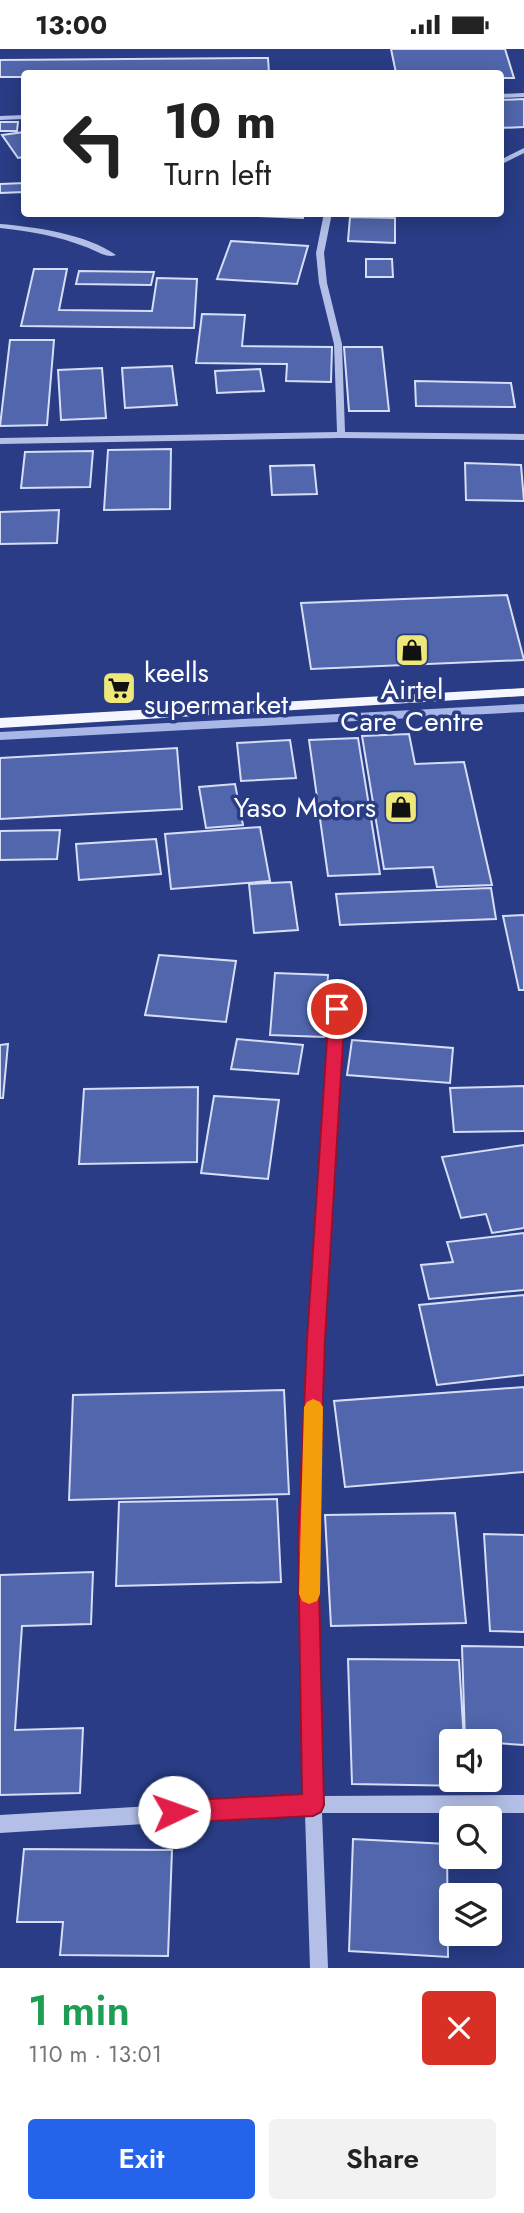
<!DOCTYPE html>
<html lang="en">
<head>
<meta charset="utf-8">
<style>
	body { margin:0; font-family:Jost,sans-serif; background:#f2f2f2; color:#222; height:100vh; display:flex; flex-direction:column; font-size:26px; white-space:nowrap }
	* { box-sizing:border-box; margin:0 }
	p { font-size:23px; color:#767676 }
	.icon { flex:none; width:38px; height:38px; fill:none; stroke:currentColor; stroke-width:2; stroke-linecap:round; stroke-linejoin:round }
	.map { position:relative; height:1919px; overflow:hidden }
	.sheet { display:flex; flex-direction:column; background:#fff; flex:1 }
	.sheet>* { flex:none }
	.guide { position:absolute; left:21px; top:21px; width:483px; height:147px; border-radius:7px; box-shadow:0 4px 18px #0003; background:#fff; color:#222; overflow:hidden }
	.tools { position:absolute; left:439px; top:1680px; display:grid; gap:14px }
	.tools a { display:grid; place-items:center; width:63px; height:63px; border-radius:7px; background:#fff; box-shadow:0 4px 18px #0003; font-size:35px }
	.pin { position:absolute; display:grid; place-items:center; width:60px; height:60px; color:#fff; margin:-30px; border:4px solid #fff; border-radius:50%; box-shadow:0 2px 7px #0007 }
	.me { position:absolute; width:77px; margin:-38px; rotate:87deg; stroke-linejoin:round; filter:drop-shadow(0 0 5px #0008) }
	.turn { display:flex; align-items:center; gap:24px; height:147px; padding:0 28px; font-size:32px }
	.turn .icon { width:91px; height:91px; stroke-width:2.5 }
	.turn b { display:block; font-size:49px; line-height:60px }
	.round { display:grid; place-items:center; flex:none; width:74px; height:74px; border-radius:7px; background:#f2f2f2 }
	.headline { display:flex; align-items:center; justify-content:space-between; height:119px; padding:0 28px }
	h1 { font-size:42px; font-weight:600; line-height:52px; color:#1e9e55 }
	.primary-button { display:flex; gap:14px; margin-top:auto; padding:14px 28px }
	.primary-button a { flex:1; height:80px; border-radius:7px; background:#2563eb; color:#fff; font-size:28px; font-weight:600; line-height:80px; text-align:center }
	.primary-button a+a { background:#f2f2f2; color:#222 }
	.status { display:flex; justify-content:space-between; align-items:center; height:49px; padding:0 35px; background:#fff; direction:ltr }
	.status svg { height:19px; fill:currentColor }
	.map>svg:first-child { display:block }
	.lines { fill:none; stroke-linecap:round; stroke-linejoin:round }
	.stream { fill:#a8b7e7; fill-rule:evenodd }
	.building { fill:#5166ac; stroke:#d6def6; stroke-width:2 }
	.minor { fill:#b3bfe7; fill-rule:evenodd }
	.major { fill:#f5f6fe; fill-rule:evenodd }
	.route { fill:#e11d48; stroke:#92132f; stroke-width:2 }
	.slow { fill:#f59e0b }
	.labels { text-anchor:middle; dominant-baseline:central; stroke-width:7; stroke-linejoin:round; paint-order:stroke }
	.poi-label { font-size:28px; fill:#fff; stroke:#293c85; text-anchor:start }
</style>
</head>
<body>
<div class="status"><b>13:00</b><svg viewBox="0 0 49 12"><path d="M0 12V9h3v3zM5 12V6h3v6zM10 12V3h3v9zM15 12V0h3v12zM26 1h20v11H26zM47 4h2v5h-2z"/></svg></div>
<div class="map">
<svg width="524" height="1919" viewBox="0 0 524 1919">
	<rect width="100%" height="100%" fill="#293c85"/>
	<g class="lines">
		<path class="stream" d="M524,655v8l-524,28v-8z"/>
	</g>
	<path class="building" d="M391,0h114l9,29h-14v-5h-104z
		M268,9l1,15h-245v4h-24v-17z
		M524,50v28l-24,1v-28z
		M0,73h18l-1,9h-17z
		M24,83v25l-6,1 -16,-23z
		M24,134v9l-24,1v-9z
		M259,164h45l-1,5 -44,-2z
		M350,168l45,1v25l-47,-2z
		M231,192l77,5 -11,38 -80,-5z
		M366,210h26l1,18h-27z
		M34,220h33l-8,41 93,1 5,-33 40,1 -3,49 -173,-2z
		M79,222l75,1 -3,13 -75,-1z
		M202,265l43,1 -3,31 90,1 -1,35 -45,-1 1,-17 -91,-1z
		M10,291h44l-7,85 -47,1z
		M344,298h38l7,64h-40z
		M172,317l5,39 -52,3 -3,-40z
		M102,319l4,50 -45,2 -3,-50z
		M260,320l4,22 -47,2 -2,-22z
		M415,332l96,2 4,24 -99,-1z
		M171,400l-1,60 -66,1 4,-60z
		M93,402l-3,36 -69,1 4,-36z
		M465,414l56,2 3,36 -58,-1z
		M314,416l3,29 -45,1 -2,-29z
		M59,461l-2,33 -57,1v-32z
		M507,546l17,65 -213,9 -10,-66z
		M409,685l6,30 49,-2 28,123 -55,2 -4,-20 -49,2 -22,-133z
		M358,689l22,136 -52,2 -19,-136z
		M290,691l6,38 -55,3 -4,-38z
		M177,699l5,61 -182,10v-61z
		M235,735l8,41 -37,3 -7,-41z
		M260,778l10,54 -99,8 -6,-55z
		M60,781l-3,29 -57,1v-29z
		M156,790l5,35 -82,6 -3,-36z
		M291,833l7,48 -44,3 -5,-49z
		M491,839l5,31 -156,6 -4,-31z
		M524,866v75h-5l-16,-74z
		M159,906l77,6 -10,61 -81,-7z
		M275,924l53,2 -4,62 -54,-2z
		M237,990l66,6 -5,29 -67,-5z
		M352,991l101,8 -3,35 -103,-8z
		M8,995l-5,54h-3v-53z
		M524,1037v45l-70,1 -4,-44z
		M198,1038l-1,75 -118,2 5,-75z
		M214,1047l65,4 -11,79 -67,-6z
		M524,1096v83l-32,5 -6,-19 -25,4 -19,-61z
		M524,1184v57l-95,9 -8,-34 32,-3 -6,-20z
		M524,1246v80l-87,10 -18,-80z
		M524,1338v85l-179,15 -11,-86z
		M284,1341l5,104 -220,6 4,-105z
		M277,1450l4,83 -165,4 3,-84z
		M455,1464l11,110 -135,3 -6,-111z
		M484,1485l40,1v97l-34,-1z
		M93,1523l-2,52 -69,2 -7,104 68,-2 -3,65 -80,2v-220z
		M462,1597l62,1v98l-59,-4z
		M348,1610l111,1 5,81h-12v39h14l1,6 -115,-2z
		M353,1790l94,5 1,113 -99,-6z
		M24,1800l148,1 -4,106 -108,-1 3,-33h-46z"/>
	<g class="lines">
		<path class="minor" d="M524,44v4l-24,1v-4z
			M24,66v4l-24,1v-4z
			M524,99v5l-24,12v-5z
			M324,164h8l-8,40 3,30 15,61 3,88 179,2v6l-183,-2 -341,6v-6l337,-6 -3,-88 -15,-61 -3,-30z
			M0,175c36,3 86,10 116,31 -9,4 -21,-5 -30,-8 -28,-11 -57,-16 -86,-19z
			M337,956l6,4c-10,157 -23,313 -26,470 -2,106 1,212 4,317l203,-1v18h-202l6,155h-18l-5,-154 -305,19v-18l304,-18 -4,-200 2,-120 6,-134 23,-334z"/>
		<path class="major" d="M524,639v8l-524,32v-10z"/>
	</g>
	<path class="route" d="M337,954l8,6 -20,331 -7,202 6,263 -3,7 -8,4 -139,7 -8,-3 -3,-8 3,-8 8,-3 128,-7 -4,-252 9,-202 22,-331z"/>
	<path class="slow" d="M313,1350l7,3 3,5 -3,187 -3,7 -8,3 -7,-3 -3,-7 5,-187 3,-5z"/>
	<defs>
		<g id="shop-square" transform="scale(1.75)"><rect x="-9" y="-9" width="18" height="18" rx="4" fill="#eee77a" stroke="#293c85"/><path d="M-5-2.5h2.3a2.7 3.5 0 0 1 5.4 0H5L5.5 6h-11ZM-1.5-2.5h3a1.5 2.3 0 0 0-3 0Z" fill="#111"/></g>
		<g id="supermarket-square" transform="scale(1.75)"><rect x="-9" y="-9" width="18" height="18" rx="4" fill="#eee77a" stroke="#293c85"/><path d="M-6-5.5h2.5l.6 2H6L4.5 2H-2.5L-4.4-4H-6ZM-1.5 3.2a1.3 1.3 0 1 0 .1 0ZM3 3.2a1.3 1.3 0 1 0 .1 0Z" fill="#111"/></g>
	</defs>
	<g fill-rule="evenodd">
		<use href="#shop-square" x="412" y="601"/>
		<use href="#supermarket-square" x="119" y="639"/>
		<use href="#shop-square" x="401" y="758"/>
	</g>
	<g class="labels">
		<g class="poi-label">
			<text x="144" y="623">keells<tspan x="144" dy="32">supermarket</tspan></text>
			<text x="412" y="640" text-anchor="middle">Airtel<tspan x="412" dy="32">Care Centre</tspan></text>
			<text x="376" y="758" text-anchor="end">Yaso Motors</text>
		</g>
	</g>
</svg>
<div class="tools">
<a><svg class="icon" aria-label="sound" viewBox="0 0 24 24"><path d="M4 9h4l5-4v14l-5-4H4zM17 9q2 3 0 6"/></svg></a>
<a><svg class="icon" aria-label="search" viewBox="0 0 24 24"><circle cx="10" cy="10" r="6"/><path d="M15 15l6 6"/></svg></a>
<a><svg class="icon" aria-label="layers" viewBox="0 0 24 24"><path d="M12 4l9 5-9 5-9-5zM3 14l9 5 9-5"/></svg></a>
</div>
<div class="pin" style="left:337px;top:960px;background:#d93025"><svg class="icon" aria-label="arrive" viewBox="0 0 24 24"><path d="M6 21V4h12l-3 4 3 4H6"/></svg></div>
<svg class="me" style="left:174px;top:1763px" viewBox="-20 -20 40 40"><circle r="19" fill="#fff"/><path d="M0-13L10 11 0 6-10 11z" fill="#e11d48"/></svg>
<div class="guide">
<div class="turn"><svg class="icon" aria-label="left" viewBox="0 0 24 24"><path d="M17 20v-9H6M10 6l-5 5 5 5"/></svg><div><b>10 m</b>Turn left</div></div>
</div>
</div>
<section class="sheet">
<div class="headline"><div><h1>1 min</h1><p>110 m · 13:01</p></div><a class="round" style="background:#d93025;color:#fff"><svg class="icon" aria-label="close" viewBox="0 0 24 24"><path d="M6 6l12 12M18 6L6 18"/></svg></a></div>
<div class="primary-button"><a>Exit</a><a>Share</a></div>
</section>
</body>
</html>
